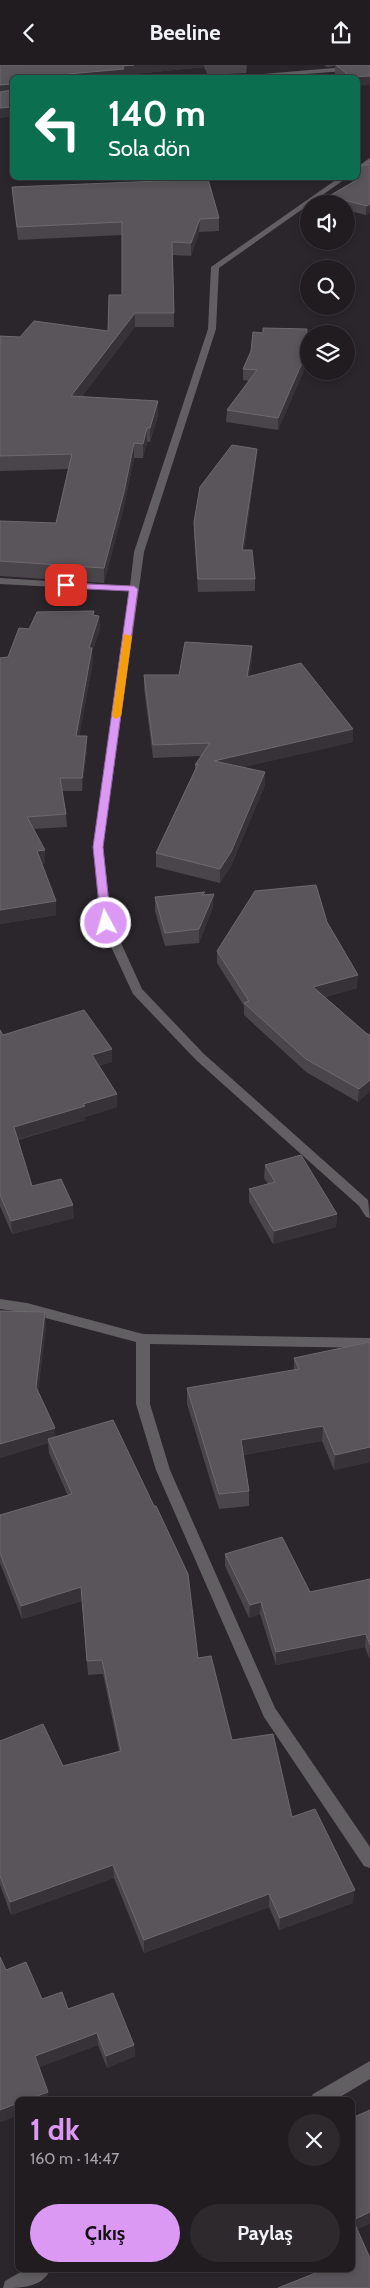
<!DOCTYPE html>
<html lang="tr">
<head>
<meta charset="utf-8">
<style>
	body { margin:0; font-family:Cabin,sans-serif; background:#2d292d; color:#f1f3f6; height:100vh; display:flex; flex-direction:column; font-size:19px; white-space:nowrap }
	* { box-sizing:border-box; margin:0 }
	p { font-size:16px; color:#a2a1a5 }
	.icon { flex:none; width:28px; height:28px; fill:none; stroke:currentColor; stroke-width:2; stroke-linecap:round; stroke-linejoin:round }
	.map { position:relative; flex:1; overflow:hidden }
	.details { position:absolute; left:15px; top:2032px; width:340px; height:175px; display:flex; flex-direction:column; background:#201c20; border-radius:8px; box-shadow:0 2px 8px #0003,0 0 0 1px #3d3a3e }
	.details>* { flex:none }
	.hud { position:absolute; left:10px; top:10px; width:350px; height:105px; border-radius:8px; box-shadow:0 2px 8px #0003,0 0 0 1px #3d3a3e; background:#0b6e4f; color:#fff; overflow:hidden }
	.controls { position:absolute; left:300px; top:130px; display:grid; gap:10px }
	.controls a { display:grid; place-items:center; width:55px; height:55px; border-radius:50%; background:#201c20; box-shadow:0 2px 8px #0003,0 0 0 1px #3d3a3e; font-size:25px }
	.pin { position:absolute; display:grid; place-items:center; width:42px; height:42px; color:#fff; margin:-21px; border-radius:10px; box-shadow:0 2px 8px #0006 }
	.me { position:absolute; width:55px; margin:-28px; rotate:354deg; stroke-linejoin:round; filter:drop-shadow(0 0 4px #0008) }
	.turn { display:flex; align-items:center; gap:18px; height:105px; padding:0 15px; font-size:22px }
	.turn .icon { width:65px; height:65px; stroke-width:2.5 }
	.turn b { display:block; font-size:35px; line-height:42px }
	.round { display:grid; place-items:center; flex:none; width:52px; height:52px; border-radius:26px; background:#2d292d }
	.overview { display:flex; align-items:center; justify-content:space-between; height:85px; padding:0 15px }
	h1 { font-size:30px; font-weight:700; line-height:38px; color:#dc99f4 }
	.action { display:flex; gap:10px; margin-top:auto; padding:10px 15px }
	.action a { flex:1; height:58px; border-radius:30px; background:#dc99f4; color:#111; font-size:20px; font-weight:700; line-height:58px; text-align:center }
	.action a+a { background:#2d292d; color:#f1f3f6 }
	header { display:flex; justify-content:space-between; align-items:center; height:65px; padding:0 15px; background:#201c20; font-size:22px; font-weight:700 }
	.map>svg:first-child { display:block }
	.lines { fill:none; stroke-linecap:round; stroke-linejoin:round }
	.street { fill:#615f62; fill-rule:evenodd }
	.wall { fill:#4a454b }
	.shaded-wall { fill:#373238 }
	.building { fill:#59555a; stroke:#6d696e }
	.route { fill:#dc99f4; stroke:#8f639f }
	.slow { fill:#f59e0b }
</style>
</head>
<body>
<header><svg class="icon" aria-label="back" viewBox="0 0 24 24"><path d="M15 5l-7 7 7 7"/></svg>Beeline<svg class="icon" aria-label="share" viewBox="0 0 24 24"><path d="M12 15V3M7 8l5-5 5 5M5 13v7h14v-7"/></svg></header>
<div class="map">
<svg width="370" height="2223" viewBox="0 0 370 2223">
	<rect width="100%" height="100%" fill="#2a262b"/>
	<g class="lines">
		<path class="street" d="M370,0v4l-102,8h-20l3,-2z
			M370,93v5l-12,8v-5z
			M340,112h8l-129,91 -3,61 -72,223 -41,295 9,76 30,66 62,65 164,146 2,18 -4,-1 -7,-11 -163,-146 -63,-66 -33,-71 -7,-76 36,-256 -129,-7v-6l130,8 4,-34 74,-223 3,-62z
			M0,1234l27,4 116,31 227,4v10l-220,-4v60l20,66 105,238 95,139v21l-6,-2 -100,-149 -108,-247 -20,-66v-62l-109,-29 -27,-4z
			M370,1996v18l-35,21h-25l3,-6z
			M24,2205h26c-8,18 -30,18 -47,18l2,-7z"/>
	</g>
	<path class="wall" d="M0,0h247l-1,8 -38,2 -4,-8 -80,8v2h-112v39l-12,2z
		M324,0h46l-12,12h-18l-5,-3v-8l-8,1z
		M370,99l-4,51 -20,-5v-6h-17v-8l23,-14 -2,-5h8z
		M12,122l207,31v13l-20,1 -8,24 -18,-1 1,72h-39l-53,69 76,19 -8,27h-3l-4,16h-9l-10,48 -20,77 -104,-7v-55l56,2 12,-54 -68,2v-135l20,1 88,-6 14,-36v-60l-104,5 -5,-40z
		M305,303l-27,62 -52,-8 1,-12 22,-29 -6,-1v-11z
		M257,384l-1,12 -12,89 11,29v12l-57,1 -4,-58v-12z
		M94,551h5l1,13 -8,23 1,9 -14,75 8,13 -5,42h-20l4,23 1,13 -34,2 12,34 -4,1 15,37v14l-56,9v-266l8,-1 21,-28z
		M252,594l-3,18 104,65 -110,25 22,18 -34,81 -11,17 -64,-16v-14l39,-83v-5l6,-9 -48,2 -9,-70v-13h35z
		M204,830l9,12 -14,36 -34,3 -10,-35v-14z
		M327,857l30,66 -32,9 41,36 -8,69 -52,-30 -62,-57v-9l-27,-43v-12z
		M0,965l3,5 109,27 -13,4 18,28v13l-32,10v3l-67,20 14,46 42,32 -62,16 -12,-28z
		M265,1100l72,49 -1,13 -63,17 -24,-42v-13l19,-5 -4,-6z
		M46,1261l-8,65 17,37v9l143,221 34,82 60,77 61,86 -74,27 -10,-23 -125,46 -30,-75 -103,37 -11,-30v-144l63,25 56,-15 -16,-77 -15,1 -6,-74 -60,18 -22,-56v-48l68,-19 -19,-43 -1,-10 -48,15z
		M370,1277v120l-36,8 -12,-29 -79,14 6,36v15l-30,3 -32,-105v-16l107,-18v-12z
		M225,1489l85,38 60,-13v79h-1l-4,-11 -89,18 -16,-51 -11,4 -24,-52z
		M0,1892l6,13 36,29 26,10 66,36 1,11 -28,12 -9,-23 -59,22 -21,33v15l-18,7z"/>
	<path class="shaded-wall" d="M134,0h70v2l-80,8v2h-56v-3z
		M370,11v9l-12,1v-9z
		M11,19l1,9 -12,2v-10z
		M12,42v9l-12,2v-10z
		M370,139v9l-4,2 1,-9z
		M200,154l-1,13 -8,24v-13z
		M135,248v14l-63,83 -1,-14z
		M307,264l-2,39 -27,62v-12z
		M158,336v14l-8,27v-14z
		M147,363v14l-4,16v-14z
		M134,378v15l-10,48 -20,77v-15z
		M257,384l-1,12 -14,101v-12z
		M99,551l1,13 -8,23 1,9 -16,88 -1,-13 13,-88z
		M252,581v13l-5,31v-13z
		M353,664v13l-139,32v-13z
		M87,671v13l-5,42v-13z
		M265,707v13l-34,81 -11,17v-14z
		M45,785v13l-8,2v-14z
		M214,829l-1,13 -14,36v-14z
		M56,836v14l-56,9v-14z
		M358,910l-1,13 -44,12v-13z
		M112,984v13l-19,6 -1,-13z
		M370,1015v12l-12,10 1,-13z
		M117,1029v13l-32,10v3l-70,20 -1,-13 69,-23z
		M73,1140l1,13 -62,16 -1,-13z
		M337,1149l-1,13 -63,17 1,-13z
		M45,1247l1,14 -9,74 -1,-13z
		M323,1361l-1,15 -81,14v-15z
		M55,1363l1,13 -8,-2v4l-48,15v-14z
		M370,1382v15l-36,8 1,-15z
		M81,1522l1,14 -60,18 -1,-13z
		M261,1537l-1,12 -11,4 1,-13z
		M366,1569l-1,13 -89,18v-13z
		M370,1580v13h-1z
		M113,1800l1,13 -103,37 -1,-13z
		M355,1825l-2,13 -74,27 1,-12z
		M269,1829v13l-125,46v-13z
		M97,1968l1,12 -62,23 -1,-12z
		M134,1980l1,11 -28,12 -1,-12z
		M48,2027v8h-22z
		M18,2038v12l-18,7v-12z
		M370,2147v12l-18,8 1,-12z"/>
	<path class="building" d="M0,0h134l-12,1 2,3 -56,5 3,3h-59v10l-1,-3 -11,1z
		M336,0h34v11l-19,1z
		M12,25v17l-12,1v-16z
		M370,99v40l-3,2 -38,-10 28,-16 -2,-3h3v-10z
		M208,114l11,39 -19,1 -9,24 -19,-1 2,71h-39l-64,83 87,5 -8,27h-3l-4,16 -9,-1 -10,49 -20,76 -104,-7v-40l56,2 16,-69 -72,2v-120l20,1 14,-16 74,10 1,-36h13v-73l-105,5 -5,-40z
		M263,263l44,1 -2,27 -27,62 -51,-8 30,-40 -14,-1 8,-18 2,-19 10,1z
		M232,380l25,4 -15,101h10l3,29h-57l-4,-57 6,-35z
		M94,546l-1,4 6,1 -10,32h3l-16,88h11l-5,42h-22l6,36 -39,3 18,33 -8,1 19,50 -56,9v-252l8,-1 11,-29 10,1 8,-17z
		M185,577l67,4 -5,31 54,-14 52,66 -139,32 51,11 -34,80 -11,17 -64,-16 42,-89 -3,1 15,-22 -57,2 -9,-70h35z
		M316,820l11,37 31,53 -45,12 53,46 4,2v45l-11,9 -53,-30 -62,-56 5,-2 -32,-50 38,-60z
		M205,827l-3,3 12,-1 -15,35 -34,4 -10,-36z
		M84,945l28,39 -20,6 25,39 -34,10 2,2 -71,21 18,59 29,-7 12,26 -62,16 -11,-26v-165l3,5z
		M301,1090l36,59 -63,17 -25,-42 26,-7 -10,-17z
		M0,1246l45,1 -9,75 19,41 -55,16z
		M370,1277v105l-35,8 -12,-29 -82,14 8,51 -30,3 -32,-106 112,-19 -5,-11z
		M113,1355l41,86h2l32,68 10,84 13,-2 21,84 41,-6 19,83 23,-8 40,81 -75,28 -11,-24 -125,46 -31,-75 -103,37 -10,-26v-135l43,-17 20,42 58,-15 -19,-91 -15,1 -6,-74 -60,19 -21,-53v-38l72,-21 -24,-55z
		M282,1472l28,55 60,-13v66l-4,-11 -90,18 -15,-50 -11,3 -25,-51z
		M0,1892l6,13 20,-8 16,37 20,-7 6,17 45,-16 21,52 -28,11 -9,-23 -62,23 13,36 -22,8h-8v3l-18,7z
		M370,2045v102l-17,8 17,38v30h-92l45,-18h29v-152z"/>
	<path class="route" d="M63,518l71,3 4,3 -35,258 8,76 -5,3 -5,-3 -8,-76 36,-256 -63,-3 -3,-1z"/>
	<path class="slow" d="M124,569l8,2 -11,80 -5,3 -4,-3z"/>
</svg>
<div class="controls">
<a><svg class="icon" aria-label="sound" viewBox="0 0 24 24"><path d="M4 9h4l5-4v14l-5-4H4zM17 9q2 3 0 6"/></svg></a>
<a><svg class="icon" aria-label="search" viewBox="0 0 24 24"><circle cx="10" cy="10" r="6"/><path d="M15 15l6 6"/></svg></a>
<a><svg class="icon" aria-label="layers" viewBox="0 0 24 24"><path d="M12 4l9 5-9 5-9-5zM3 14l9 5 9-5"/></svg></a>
</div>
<div class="pin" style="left:66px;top:520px;background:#d93025"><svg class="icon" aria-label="arrive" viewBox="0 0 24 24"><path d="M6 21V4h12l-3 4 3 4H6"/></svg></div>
<svg class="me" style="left:106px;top:858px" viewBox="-20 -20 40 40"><circle r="17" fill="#dc99f4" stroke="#fff" stroke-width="3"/><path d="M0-11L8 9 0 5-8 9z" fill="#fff"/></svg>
<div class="hud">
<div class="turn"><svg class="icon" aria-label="left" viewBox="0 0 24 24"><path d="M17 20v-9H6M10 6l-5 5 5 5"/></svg><div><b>140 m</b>Sola dön</div></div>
</div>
<section class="details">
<div class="overview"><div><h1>1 dk</h1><p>160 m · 14:47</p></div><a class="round"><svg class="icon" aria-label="close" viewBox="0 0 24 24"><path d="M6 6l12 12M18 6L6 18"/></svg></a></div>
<div class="action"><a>Çıkış</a><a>Paylaş</a></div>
</section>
</div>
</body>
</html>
